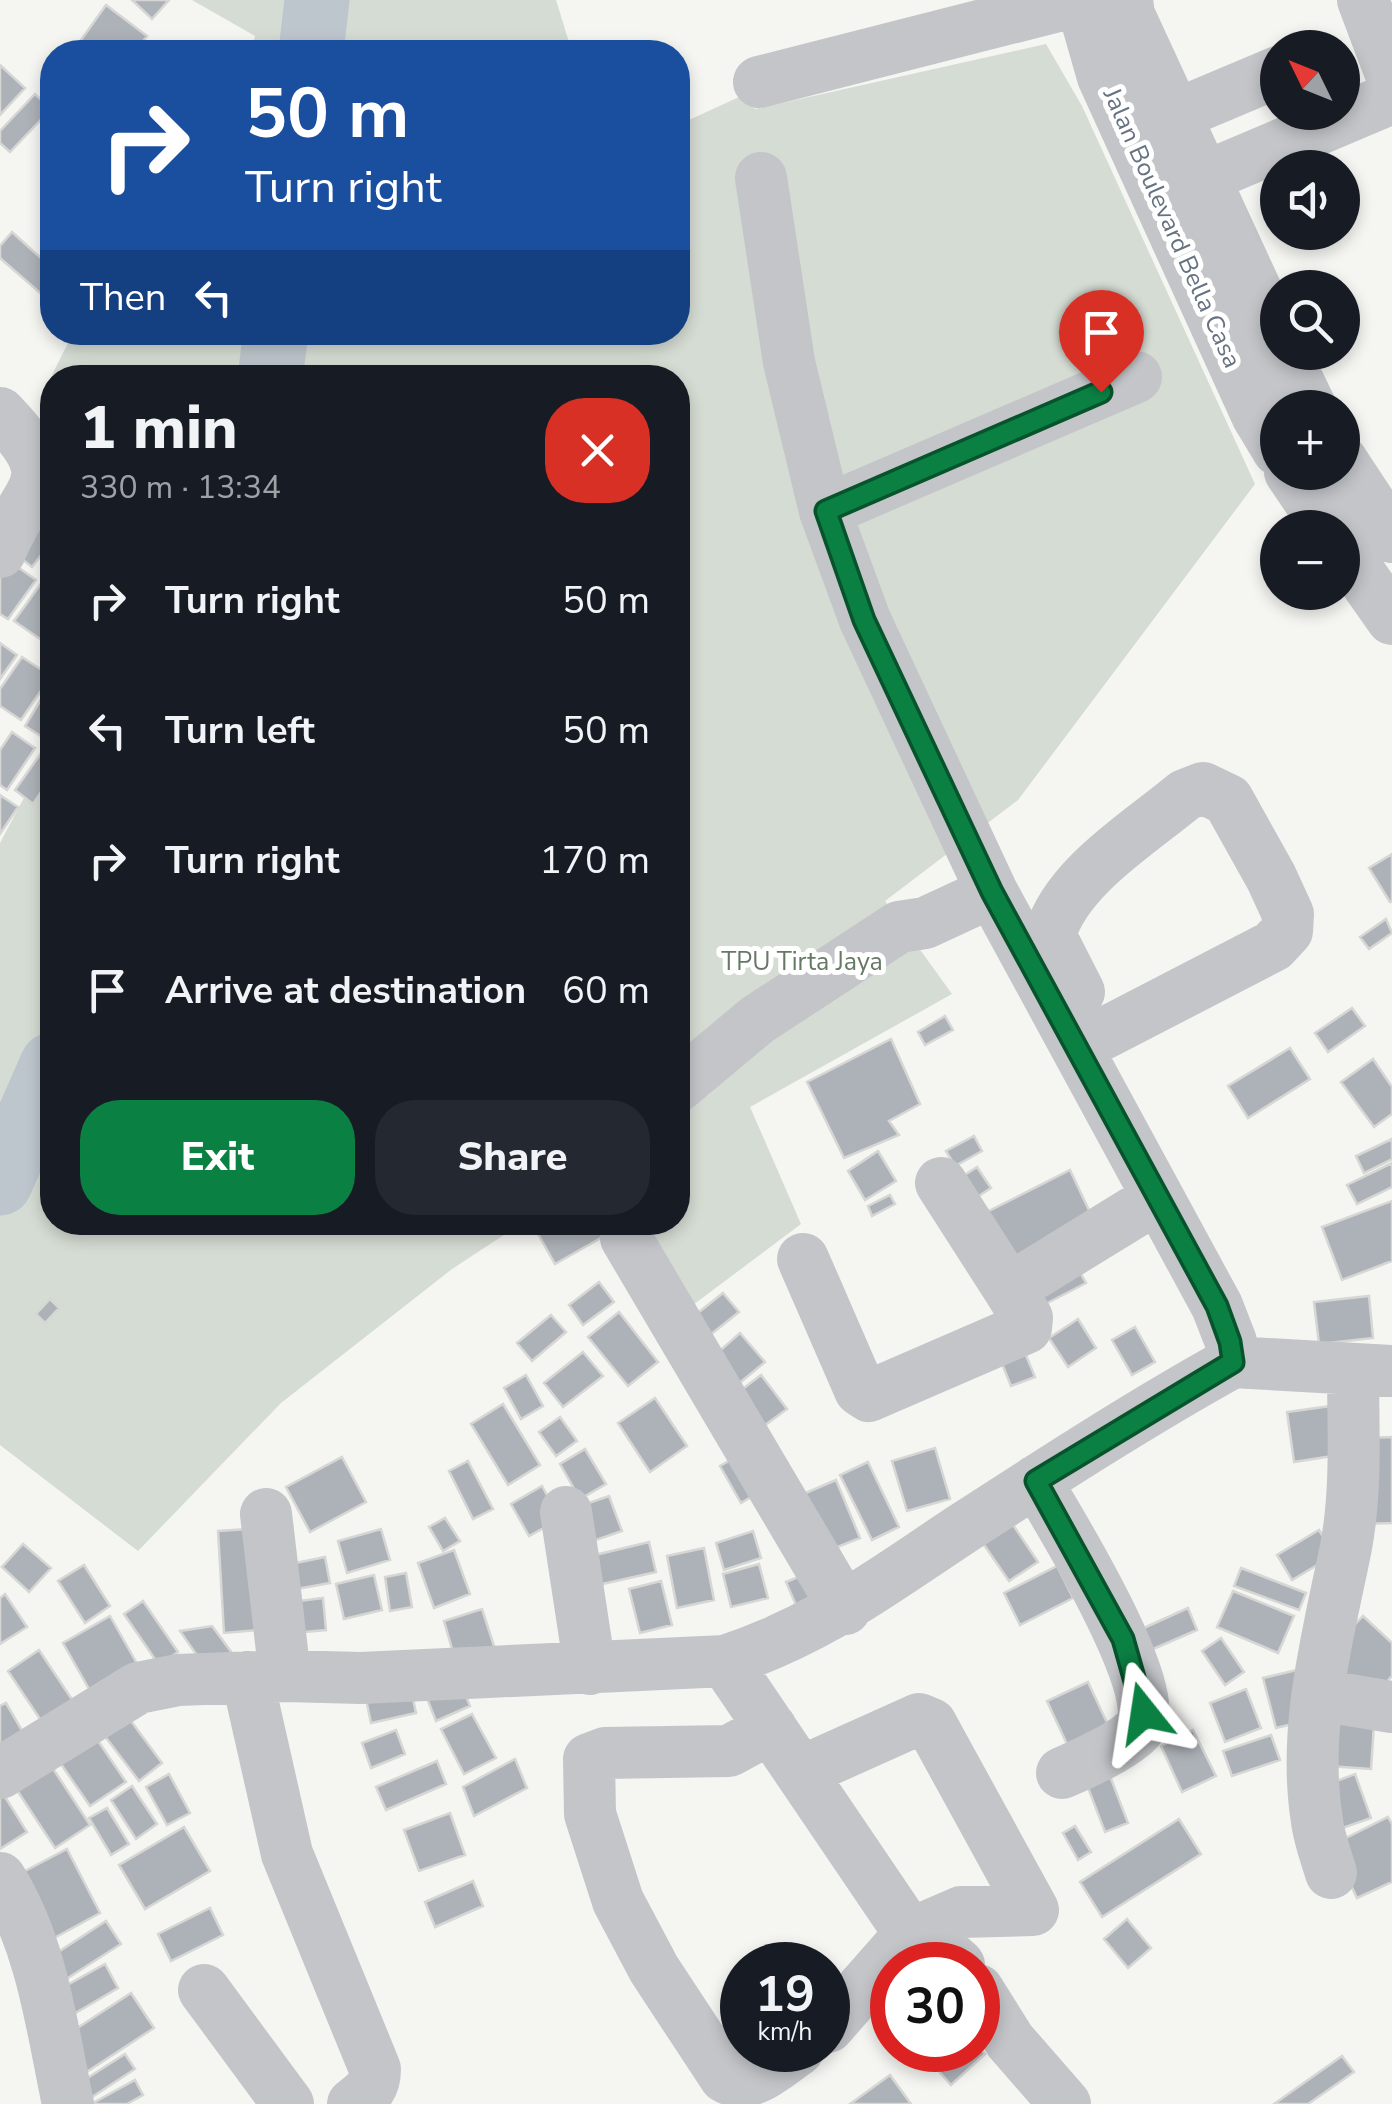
<!DOCTYPE html>
<html lang="en">
<head>
<meta charset="utf-8">
<style>
	body { margin:0; font-family:"Nunito Sans",sans-serif; background:#242831; color:#f1f3f6; height:100vh; display:flex; flex-direction:column; font-size:38px; white-space:nowrap }
	* { box-sizing:border-box; margin:0 }
	p { font-size:32px; color:#9ea1a6 }
	.icon { flex:none; width:55px; height:55px; fill:none; stroke:currentColor; stroke-width:2; stroke-linecap:round; stroke-linejoin:round }
	.map { position:relative; flex:1; overflow:hidden }
	.side { position:absolute; left:40px; top:365px; width:650px; height:870px; display:flex; flex-direction:column; background:#171b24; border-radius:40px; box-shadow:0 5px 15px #0003 }
	.side>* { flex:none }
	.top-card { position:absolute; left:40px; top:40px; width:650px; height:305px; border-radius:40px; box-shadow:0 5px 15px #0003; background:#1a4fa0; color:#fff; overflow:hidden }
	.needle { width:65px; rotate:313deg }
	.controls { position:absolute; left:1260px; top:30px; display:grid; gap:20px }
	.controls a { display:grid; place-items:center; width:100px; height:100px; border-radius:50%; background:#171b24; box-shadow:0 5px 15px #0003; font-size:50px }
	.speed { position:absolute; left:720px; top:1942px; display:flex; gap:20px; font-size:50px; font-weight:700; text-align:center }
	.speed>* { display:grid; place-content:center; width:130px; height:130px; border-radius:50%; background:#171b24; box-shadow:0 5px 15px #0003; line-height:1 }
	.speed small { font-size:25px; font-weight:400 }
	.speed .limit { border:15px solid #d22; background:#fff; color:#111 }
	.pin { position:absolute; display:grid; place-items:center; width:85px; height:85px; color:#fff; margin:-102px -42px; border-radius:50% 50% 50% 0; rotate:-45deg; box-shadow:0 0 10px #0007 }
	.pin .icon { rotate:45deg }
	.me { position:absolute; width:110px; margin:-55px; rotate:345deg; stroke-linejoin:round; filter:drop-shadow(0 0 8px #0008) }
	.turn { display:flex; align-items:center; gap:35px; height:210px; padding:0 40px; font-size:45px }
	.turn .icon { width:130px; height:130px; stroke-width:2.5 }
	.turn b { display:block; font-size:70px; line-height:85px }
	.then { display:flex; align-items:center; height:95px; padding:0 40px; background:#0003; gap:20px; font-size:38px }
	.round { display:grid; place-items:center; flex:none; width:105px; height:105px; border-radius:40px; background:#242831 }
	.overview { display:flex; align-items:center; justify-content:space-between; height:170px; padding:0 40px }
	h1 { font-size:60px; font-weight:800; line-height:75px }
	.primary-button { display:flex; gap:20px; margin-top:auto; padding:20px 40px }
	.primary-button a { flex:1; height:115px; border-radius:40px; background:#0b8043; color:#fff; font-size:40px; font-weight:800; line-height:115px; text-align:center }
	.primary-button a+a { background:#242831; color:#f1f3f6 }
	ul { padding:0; list-style:none }
	li { display:flex; align-items:center; gap:30px; height:130px; padding:0 40px }
	li div { flex:1 }
	li b { display:block; font-size:38px }
	li em { font-style:normal }
	.map>svg:first-child { display:block }
	.green { fill:#d5dcd3 }
	.lines { fill:none; stroke-linecap:round; stroke-linejoin:round }
	.river { stroke:#bec6cd; stroke-width:65 }
	.building { fill:#adb2b8; stroke:#d6d6d4; stroke-width:2.5 }
	.minor { stroke:#c3c5c9; stroke-width:52 }
	.route-casing { stroke:#07532c; stroke-width:25 }
	.route { stroke:#0b8043; stroke-width:18 }
	.labels { text-anchor:middle; dominant-baseline:central; stroke-width:10; stroke-linejoin:round; paint-order:stroke }
	.street-label { font-size:25px; fill:#667281; stroke:#fff }
	.park-label { font-size:25px; fill:#667964; stroke:#fff }
</style>
</head>
<body>
<div class="map">
<svg width="1392" height="2104" viewBox="0 0 1392 2104">
	<rect width="100%" height="100%" fill="#f5f5f2"/>
	<path class="green" d="M192,0h364l16,52h-321l4,-16z
		M1046,44l36,62 173,378 -237,316 -133,101 67,93 -202,113 51,117 -116,87 -41,-88 34,-1v-844l-626,-3 21,-42 605,-1v-207l72,-33 5,17z
		M52,745v477l470,1 -70,46 -171,134 -143,148 -138,-106v-602z"/>
	<g class="lines">
		<path class="river" d="M311,52l6,-52
			M270,378l6,-46
			M0,1183l52,-118"/>
	</g>
	<path class="building" d="M132,0h37l-17,19z
		M106,5l41,31 -12,16h-37l-17,-12z
		M0,65l25,23 -25,27z
		M35,94l16,15 -41,43 -10,-9v-12z
		M12,232l40,36v24l-5,7 -47,-41v-12z
		M31,517l21,17v7l-20,26 -24,-19z
		M11,562l25,18 -28,39 -8,-5v-36z
		M40,585l12,9v28l-12,17 -26,-18z
		M0,643l17,12 -17,24z
		M22,657l29,19 -30,44 -21,-14v-17z
		M52,681v62l-27,-17z
		M12,732l23,16 -28,42 -7,-5v-35z
		M44,749l8,6v21l-19,28 -18,-14z
		M0,795l18,12 -18,27z
		M1392,854v47l-2,1 -21,-34z
		M1386,919l6,14 -23,16 -9,-12z
		M1352,1008l13,18 -37,26 -13,-19z
		M945,1016l8,14 -28,15 -7,-13z
		M891,1039l29,65 -31,17 10,14 -55,23 -37,-76z
		M1290,1048l20,31 -62,39 -20,-32z
		M1373,1059l19,28v27l-18,13 -33,-45z
		M974,1136l8,15 -27,15 -9,-15z
		M1392,1139v20l-28,14 -8,-17z
		M878,1151l18,30 -31,19 -17,-29z
		M1392,1163v24l-35,17 -10,-19z
		M977,1167l14,21 -23,15 -14,-21z
		M1070,1170l25,53 -92,46 -26,-52z
		M890,1195l5,9 -23,12 -4,-10z
		M1392,1201v60l-50,19 -20,-53z
		M554,1222h45l7,13 -51,29 -18,-32z
		M1074,1261l12,22 -60,31z
		M599,1282l15,20 -31,23 -14,-20z
		M723,1293l16,19 -39,31 -16,-19z
		M1369,1296l4,42 -54,6 -5,-42z
		M50,1299l9,9 -14,15 -9,-9z
		M619,1312l39,50 -30,24 -40,-49z
		M551,1315l15,17 -34,29 -15,-18z
		M1078,1319l18,29 -28,19 -19,-29z
		M1135,1327l20,35 -23,13 -20,-35z
		M740,1333l25,29 -34,28 -24,-28z
		M1017,1334l18,43 -24,9 -17,-42z
		M583,1352l20,24 -40,31 -19,-24z
		M526,1375l17,31 -22,13 -17,-31z
		M761,1375l26,34 -30,22 -25,-34z
		M655,1398l32,48 -37,26 -32,-49z
		M503,1404l37,61 -32,20 -37,-61z
		M1338,1405l7,49 -51,8 -7,-50z
		M560,1417l17,24 -21,15 -17,-24z
		M1392,1437v86l-31,1 -2,-86z
		M935,1448l15,51 -43,12 -15,-50z
		M585,1449l21,35 -26,15 -20,-35z
		M748,1450l21,36 -28,17 -21,-37z
		M342,1457l24,45 -56,30 -24,-45z
		M468,1461l25,48 -20,10 -24,-48z
		M868,1462l31,65 -27,13 -32,-65z
		M836,1480l24,58 -35,14 -24,-57z
		M542,1486l18,33 -31,17 -18,-32z
		M609,1496l13,35 -32,11 -13,-35z
		M445,1518l15,23 -17,10 -14,-24z
		M1009,1519l29,43 -29,19 -29,-42z
		M265,1528l6,101 -47,4 -6,-102z
		M381,1529l9,31 -43,13 -9,-32z
		M1319,1530l15,25 -42,25 -15,-25z
		M753,1531l8,27 -37,12 -8,-27z
		M649,1542l7,30 -58,13 -7,-29z
		M23,1544l28,24 -22,24 -27,-25z
		M704,1548l10,52 -37,8 -10,-52z
		M454,1550l16,44 -36,14 -16,-45z
		M325,1557l5,26 -39,7 -5,-25z
		M759,1564l9,34 -37,9 -8,-33z
		M84,1565l26,41 -25,17 -27,-42z
		M1057,1566l16,32 -53,27 -16,-32z
		M1241,1568l65,25 -7,17 -65,-24z
		M813,1571l13,30 -27,11 -13,-30z
		M406,1573l6,34 -22,4 -5,-34z
		M374,1575l8,35 -38,9 -8,-35z
		M661,1581l11,44 -32,8 -11,-44z
		M1233,1591l61,25 -16,37 -61,-26z
		M5,1594l22,33 -27,17v-46z
		M323,1598l3,32 -32,3 -3,-31z
		M143,1601l35,51 -19,13 -35,-51z
		M1188,1608l9,22 -53,23 -9,-21z
		M482,1609l12,37 -39,13 -11,-38z
		M110,1616l30,53 -47,27 -30,-53z
		M1363,1616l29,27v33l-23,25 -46,-43z
		M212,1626l29,39 -36,2 -25,-36z
		M1221,1638l23,34 -19,13 -23,-34z
		M39,1650l38,57 -31,21 -38,-57z
		M1301,1669l12,50 -37,9 -13,-50z
		M460,1681l10,25 -34,15 -10,-25z
		M1088,1682l20,43 -41,19 -20,-43z
		M411,1689l5,24 -45,10 -5,-24z
		M1246,1689l15,39 -36,14 -15,-39z
		M6,1703l21,36 -27,17v-50z
		M472,1714l24,44 -32,16 -23,-45z
		M128,1717l34,46 -23,18 -35,-46z
		M1330,1721l44,3 -3,45 -43,-3z
		M90,1729l36,53 -36,24 -36,-52z
		M396,1730l9,24 -34,14 -9,-25z
		M1193,1730l23,46 -34,16 -21,-46z
		M1271,1735l9,25 -48,16 -9,-25z
		M46,1758l44,67 -35,23 -44,-67z
		M515,1759l12,29 -53,28 -11,-29z
		M437,1761l9,23 -60,26 -10,-23z
		M1105,1763l23,60 -23,9 -23,-60z
		M169,1774l21,39 -23,12 -21,-38z
		M1355,1774l16,44 -34,12 -16,-43z
		M132,1786l25,38 -21,15 -25,-39z
		M2,1792l25,40 -27,17v-56z
		M107,1808l22,36 -18,11 -22,-37z
		M450,1813l15,42 -46,16 -15,-41z
		M1388,1817l4,7v58l-35,16 -25,-53z
		M1179,1819l22,35 -99,63 -22,-35z
		M1075,1826l16,26 -13,8 -15,-27z
		M184,1827l26,44 -65,38 -26,-44z
		M67,1849l33,64 -59,32 -33,-65z
		M473,1881l10,25 -48,21 -10,-25z
		M210,1908l13,27 -52,26 -13,-27z
		M1127,1919l24,29 -23,20 -24,-29z
		M106,1921l15,23 -61,39 -14,-23z
		M105,1964l13,24 -51,30 -14,-25z
		M131,1993l23,35 -69,45 -23,-35z
		M978,2045l7,9 -34,31 -30,-34 57,-1z
		M125,2054l10,15 -46,30 -11,-15z
		M1342,2056l12,16 -46,32h-34z
		M890,2075l21,29h-61z
		M135,2080l8,15 -16,9h-36z"/>
	<g class="lines">
		<path class="minor" d="M1081,0l22,77 154,338 21,35
			M1127,0l2,15 149,323
			M1363,0l29,77
			M759,82l322,-82
			M1145,128l133,-56
			M1172,191l220,-93
			M1284,352l27,56
			M0,413c67,70 29,68 0,139
			M1342,461l50,76
			M1290,472l38,56
			M825,511l311,-134
			M1342,548l50,71
			M1079,992l-29,-57c16,-58 91,-103 135,-140l18,-7 25,12 43,77 17,37 -1,17 -14,15 -170,88
			M678,1086l79,-66 142,-93 26,-4 67,-31
			M941,1183l68,106 148,-91
			M626,1238l219,371
			M803,1259l57,131 9,6 157,-68 1,-10 -18,-29
			M1233,1362l159,9
			M1036,1481c23,39 126,206 105,245 -9,16 -62,40 -79,47
			M566,1512l24,157
			M266,1514l19,162
			M725,1661l185,273 30,14 19,17
			M247,1677l40,177 88,215c0,19 -8,24 -22,35
			M1319,1695l73,12
			M771,1728l-42,23 -124,2 -16,6 1,55 28,87 36,68 71,108c25,15 52,-13 73,-27
			M801,1772l118,-53 12,5 102,186 -72,2 -51,22 -82,93
			M0,1773l138,-85 40,-8 107,-4 76,2 364,-17c95,-31 158,-80 240,-134 88,-57 176,-114 268,-165l-2,-20 -14,-36 -225,-414 -127,-272 -40,-109 -36,-149 -28,-184
			M1331,1873c-5,-17 -12,-35 -14,-52 -15,-92 11,-185 29,-274 11,-58 7,-119 7,-177
			M0,1878c42,66 52,150 68,226
			M204,1990l84,114
			M978,1990l32,51 55,63"/>
	</g>
	<g class="lines">
		<g class="route-casing">
			<path id="route" d="M1101,392l-275,119 38,109 128,272 225,414 13,36 3,20 -197,119 87,158 21,74"/>
		</g>
		<use href="#route" class="route"/>
	</g>
	<g class="labels">
		<g class="street-label">
			<text transform="translate(1172 228) rotate(66)">Jalan Boulevard Bella Casa</text>
		</g>
		<g class="park-label">
			<text x="802" y="962">TPU Tirta Jaya</text>
		</g>
	</g>
</svg>
<div class="controls">
<a><svg class="needle" viewBox="-14 -14 28 28"><path d="M0-13l5 13h-10z" fill="#e53935"/><path d="M0 13l5-13h-10z" fill="#9ea1a6"/></svg></a>
<a><svg class="icon" aria-label="sound" viewBox="0 0 24 24"><path d="M4 9h4l5-4v14l-5-4H4zM17 9q2 3 0 6"/></svg></a>
<a><svg class="icon" aria-label="search" viewBox="0 0 24 24"><circle cx="10" cy="10" r="6"/><path d="M15 15l6 6"/></svg></a>
<a>+</a>
<a>−</a>
</div>
<div class="speed"><div>19<small>km/h</small></div><div class="limit">30</div></div>
<div class="pin" style="left:1101px;top:392px;background:#d93025"><svg class="icon" aria-label="arrive" viewBox="0 0 24 24"><path d="M6 21V4h12l-3 4 3 4H6"/></svg></div>
<svg class="me" style="left:1144px;top:1713px" viewBox="-20 -20 40 40"><path d="M0-17L14 15 0 8-14 15z" fill="#0b8043" stroke="#fff" stroke-width="4"/></svg>
<div class="top-card">
<div class="turn"><svg class="icon" aria-label="right" viewBox="0 0 24 24"><path d="M7 20v-9h11M14 6l5 5-5 5"/></svg><div><b>50 m</b>Turn right</div></div>
<div class="then">Then<svg class="icon" aria-label="left" viewBox="0 0 24 24"><path d="M17 20v-9H6M10 6l-5 5 5 5"/></svg></div>
</div>
<section class="side">
<div class="overview"><div><h1>1 min</h1><p>330 m · 13:34</p></div><a class="round" style="background:#d93025;color:#fff"><svg class="icon" aria-label="close" viewBox="0 0 24 24"><path d="M6 6l12 12M18 6L6 18"/></svg></a></div>
<ul>
<li><svg class="icon" aria-label="right" viewBox="0 0 24 24"><path d="M7 20v-9h11M14 6l5 5-5 5"/></svg><div><b>Turn right</b></div><em>50 m</em></li>
<li><svg class="icon" aria-label="left" viewBox="0 0 24 24"><path d="M17 20v-9H6M10 6l-5 5 5 5"/></svg><div><b>Turn left</b></div><em>50 m</em></li>
<li><svg class="icon" aria-label="right" viewBox="0 0 24 24"><path d="M7 20v-9h11M14 6l5 5-5 5"/></svg><div><b>Turn right</b></div><em>170 m</em></li>
<li><svg class="icon" aria-label="arrive" viewBox="0 0 24 24"><path d="M6 21V4h12l-3 4 3 4H6"/></svg><div><b>Arrive at destination</b></div><em>60 m</em></li>
</ul>
<div class="primary-button"><a>Exit</a><a>Share</a></div>
</section>
</div>
</body>
</html>
